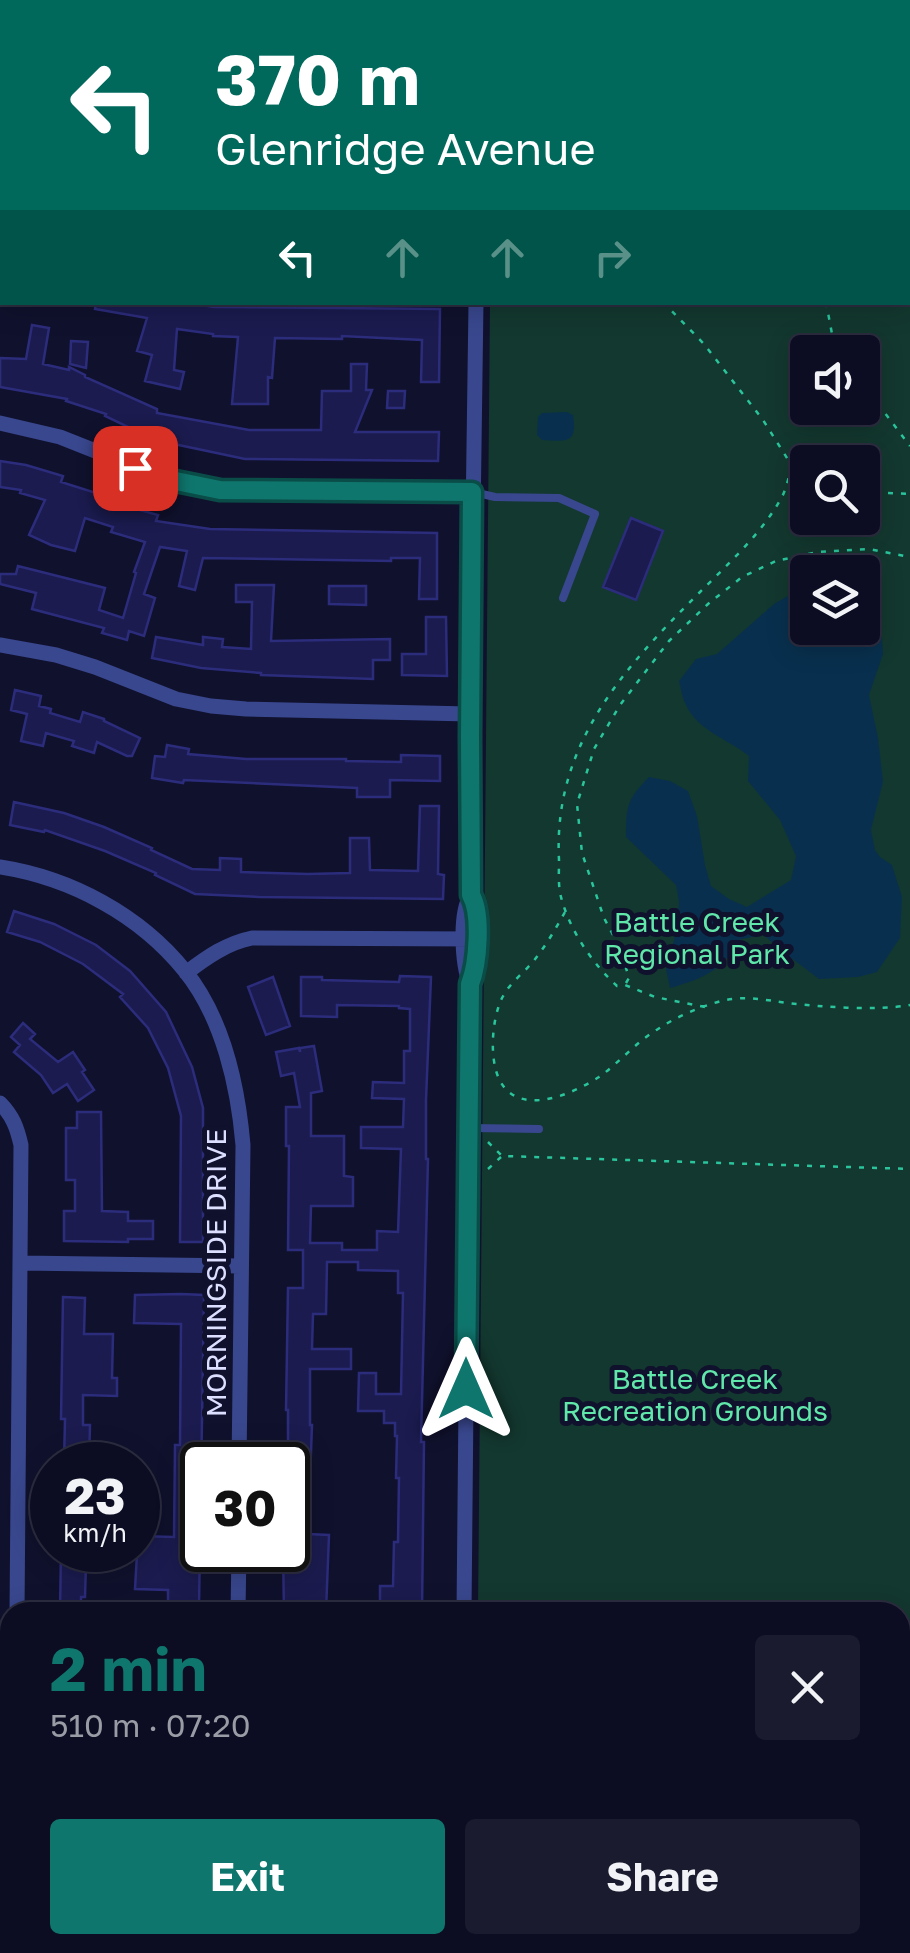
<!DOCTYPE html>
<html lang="en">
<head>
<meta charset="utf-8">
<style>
	body { margin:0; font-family:"Golos Text",sans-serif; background:#1a1b2f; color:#f1f3f6; height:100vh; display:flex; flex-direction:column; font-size:38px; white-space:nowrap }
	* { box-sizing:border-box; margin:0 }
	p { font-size:32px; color:#9a9ca5 }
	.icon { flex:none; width:55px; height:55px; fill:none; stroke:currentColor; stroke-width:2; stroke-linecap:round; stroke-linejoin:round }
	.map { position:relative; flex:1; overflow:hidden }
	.sheet { position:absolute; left:0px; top:1602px; width:910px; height:352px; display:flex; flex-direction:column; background:#0c0d22; border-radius:30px 30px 0 0; box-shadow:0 5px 25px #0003,0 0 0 2px #2c2d40 }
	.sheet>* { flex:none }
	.hud { position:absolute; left:0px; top:0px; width:910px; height:305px; box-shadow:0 5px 25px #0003,0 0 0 2px #2c2d40; background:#00695c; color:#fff; overflow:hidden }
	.fabs { position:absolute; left:790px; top:335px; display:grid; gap:20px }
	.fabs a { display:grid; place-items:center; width:90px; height:90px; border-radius:10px; background:#0c0d22; box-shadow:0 5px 25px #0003,0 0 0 2px #2c2d40; font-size:50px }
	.speed { position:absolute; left:30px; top:1442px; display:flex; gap:20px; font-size:50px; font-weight:700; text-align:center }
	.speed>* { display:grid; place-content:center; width:130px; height:130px; border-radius:50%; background:#0c0d22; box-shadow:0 5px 25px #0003,0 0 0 2px #2c2d40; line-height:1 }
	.speed small { font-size:25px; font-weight:400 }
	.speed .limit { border:5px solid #111; border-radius:15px; background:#fff; color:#111 }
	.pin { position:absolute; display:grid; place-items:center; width:85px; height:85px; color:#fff; margin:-42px; border-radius:20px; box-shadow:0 5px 15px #0006 }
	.me { position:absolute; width:110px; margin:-55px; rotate:0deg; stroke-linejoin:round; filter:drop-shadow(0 0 8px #0008) }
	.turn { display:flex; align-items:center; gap:35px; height:210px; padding:0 50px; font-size:45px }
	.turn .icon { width:130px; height:130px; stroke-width:2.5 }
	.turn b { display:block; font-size:70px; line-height:85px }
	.lanes { display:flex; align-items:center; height:95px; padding:0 50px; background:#0003; justify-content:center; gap:50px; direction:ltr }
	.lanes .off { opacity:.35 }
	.round { display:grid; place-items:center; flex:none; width:105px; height:105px; border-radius:10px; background:#1a1b2f }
	.summary { display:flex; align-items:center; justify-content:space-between; height:170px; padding:0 50px }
	h1 { font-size:60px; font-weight:700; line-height:75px; color:#0f766e }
	.cta { display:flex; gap:20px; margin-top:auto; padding:20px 50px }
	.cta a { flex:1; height:115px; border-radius:10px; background:#0f766e; color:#fff; font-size:40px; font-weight:700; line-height:115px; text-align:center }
	.cta a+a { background:#1a1b2f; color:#f1f3f6 }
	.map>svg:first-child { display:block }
	.green { fill:#13382f; fill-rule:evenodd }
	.water { fill:#08304e }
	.building { fill:#1b1b4f; stroke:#2c2c7c; stroke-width:2.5 }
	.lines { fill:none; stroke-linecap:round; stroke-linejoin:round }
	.path { stroke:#2ac59d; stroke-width:2.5; stroke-dasharray:5 8; stroke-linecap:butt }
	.service { stroke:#39478e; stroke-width:8 }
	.minor { stroke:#39478e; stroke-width:15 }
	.tertiary { stroke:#39478e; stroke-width:18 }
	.route-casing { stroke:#0a4d48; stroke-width:25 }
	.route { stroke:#0f766e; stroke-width:18 }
	.labels { text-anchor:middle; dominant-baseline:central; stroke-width:10; stroke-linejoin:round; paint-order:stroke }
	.park-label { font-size:28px; fill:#60e7aa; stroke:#10112d }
	.street-label { font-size:28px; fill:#dcdfff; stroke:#10112d }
</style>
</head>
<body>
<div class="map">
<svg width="910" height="1953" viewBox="0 0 910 1953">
	<rect width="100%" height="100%" fill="#10112d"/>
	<path class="green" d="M493,0h417v1758h-10v-146h-422l12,-1309 418,-1v-300h-415zM808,352h54v56h-54zM808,462h54v56h-54zM808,572h54v56h-54z"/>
	<path class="water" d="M567,412l6,3c5,30 -7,26 -31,25l-5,-5 1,-18 4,-4z
		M800,589h7l1,39h54l1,-25 18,20 2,31 -14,41 9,43 5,44 -12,48 4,20 5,7 12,8 10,32 -2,41 -23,34 -19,5 -39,2 -41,-31 -14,-13 -23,4c-20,32 -36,39 -71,49l-4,-19 11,-40 2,-28 -3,-16 -50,-48c0,-30 1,-38 23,-60l21,4 18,10 9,25 8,49 6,21 18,13 18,8 44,-27 5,-24 -16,-36 -32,-39 1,-25c-21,-17 -51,-25 -63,-51 -4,-7 -5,-16 -7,-24l17,-22 21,-5 57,-50z"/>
	<path class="building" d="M96,302h87l31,5 226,2 -1,73h-18l1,-42 -80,-4v3l-67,-1 -3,40 -4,-1v27h-36l6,-67 -25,-1v-2l-36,-5 -3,41 10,2 -4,17 -35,-8 7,-26 -15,-4 10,-33 -52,-9z
		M32,325l17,3 -6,36 26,6v-3l16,8v2l72,32v4l92,17h72l1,-39h29v-27h16l-1,26h6l-17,42h84l-1,29 -193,-2 -90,-19 -50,-24 1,-2 -40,-13 1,-2 -67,-12v-29l26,1z
		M71,341l17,1 -2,26 -16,-4z
		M388,391h17l-1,17h-17z
		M0,461l26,4 37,11 -2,6 51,16 -1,4 47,13 -2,6 54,8 227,4v66h-18l1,-41h-29v3l-188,-3 -8,32 -16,-4 8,-35 -27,-4 -16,47 11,4 -11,38 -15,-5 -2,9 -25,-7 2,-5 -72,-19 4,-16 -36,-9v-10h16l2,-8 87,22 -6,22 24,8 13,-45 -2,-1 11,-30 -34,-10 2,-5 -28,-9 -10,33 -24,-6 -22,-10 16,-35 -25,-7 1,-3 -21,-3z
		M631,518l32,13 -27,69 -33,-13z
		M236,585h38l-3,56 119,-2v21h-17v19l-112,-4v-2l-60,-5 -49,-10 4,-21 47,8v-8l20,2 -1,8 29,2 1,-47h-16z
		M329,586h37v19l-37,-1z
		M426,617h20l1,59 -45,-1v-21h24z
		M15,690l26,6 -2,10 12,3 -1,4 30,9 3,-10 21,7v2l36,17 -8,18h-5l-30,-14 -3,11 -22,-7 2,-5 -28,-8 -3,13 -22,-5 6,-27 -16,-4z
		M167,745l22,4 -1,5 58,5h100v2l55,1v-7l39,1v25l-50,-1v17h-33v-9l-173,-8 -1,3 -31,-5 3,-22 10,1z
		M14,802l50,11 40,14 48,21 -1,2 41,19 28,1v-12l21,1v13l67,2 42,-1v-35h19l1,32 48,1 2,-65h19l-1,68 6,1 -1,24 -184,-2 -64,-3 -40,-19 1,-2 -51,-22 -60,-21 -1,2 -34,-7z
		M14,911l40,13 42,21 34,26 36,41 26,55 11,41v134h-23l1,-126 -13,-48 -20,-40 -28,-31 3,-3 -40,-30 -43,-22 -33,-10z
		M400,976l31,1 -5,123v59h2l-7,283h3l-2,170 -42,-1v-25h13l1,-44h4l1,-64h-3l1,-42h-2v-13h-11v-12h-26l1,-38h17v21h25l2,-101h-5v-22l-40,-1v-8h-31l-1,52h-13l-1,35h39v20h-41v56h2l-4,109 21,1 -3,77h-42l-1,-62h5v-140h-2l2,-122h15v-38h-15l1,-104h-3v-39h14l-6,-34 -13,3 -5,-24 23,-4 1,4v-4l14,-2 8,45 -11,2v43h33v40l9,1v29h-42l-1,37h32v7h35v-19l21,1 3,-83 -40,-1v-21h42l1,-28 -32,-1 1,-16 31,1v-32h6v-42l-11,-1v-2l-62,-1v12l-36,-1v-39h21v3l77,2z
		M273,977l17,49 -24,9 -18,-48z
		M23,1023l12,11 -5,5 28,23 15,-10 12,18 -3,2 12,18 -16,11 -11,-17 -14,9 -12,-18 -27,-23 6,-7 -9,-8z
		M77,1112h24l1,99 26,1v9h25v18h-25v3l-64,-1v-30h11v-31h-9v-52h11z
		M181,1294l23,1 -5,312 -31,-1v-16l-33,-1 3,-53 36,1 1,-92h5l1,-121 -47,-1 1,-28z
		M63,1297l22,1 -1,36h29l-1,44h5v18l-34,-1v30h7l-1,38 -25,-1 1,-43h-4z
		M61,1550h21l-1,14h5l-1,33h-4v15h-21z"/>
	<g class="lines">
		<path class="path" d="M795,0l6,2
			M529,2v-2
			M908,202l2,-3
			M663,302l41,42 59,76 29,46 16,7
			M826,302l6,32 11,18
			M904,302l6,9
			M862,383l48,63
			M862,492l48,2
			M565,912c-10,18 -20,35 -33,51 -10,11 -23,21 -30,35 -10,21 -13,59 -3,81 19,39 72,16 100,-2 20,-14 37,-35 59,-48 18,-12 41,-22 63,-28 24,-6 43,-1 67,2 35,4 88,8 122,2
			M626,983l3,-5 -9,-30 -16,-30 -22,-65 -5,-49 17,-55 26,-44 49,-64 39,-37 34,-27 34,-16 41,-9 52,-3 41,8
			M705,1007l-50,-10 -30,-12 -8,1c-25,-23 -47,-55 -56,-89 -3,-11 -2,-25 -2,-37 -6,-115 64,-191 140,-267 28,-28 60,-57 80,-91 7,-10 9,-24 13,-36
			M488,1142l14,14 408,13
			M488,1169l13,-12"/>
		<path class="service" d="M473,492l22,5 64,1 36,16 -32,84
			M468,1128l71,1"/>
		<path class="minor" d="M479,2v-2
			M0,201h2
			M0,423l60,14 106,42 54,11 252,2
			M0,645l56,10 39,12 81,32 35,7 35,3 224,5
			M0,867c71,11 140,48 185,104 38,47 53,116 58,174l-4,320
			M186,973c21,-16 41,-30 66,-35l224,1
			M470,984c-8,-20 -11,-71 1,-89
			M0,1103c13,13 17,25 21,42l-4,467
			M21,1263l220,3
			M238,1612l1,-62
			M464,1612l6,-628 6,-14 1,-65 -6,-10 -1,-158 6,-435
			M473,1953v-8
			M706,1953v-8"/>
		<path class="tertiary" d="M0,1757h10
			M900,1774l10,1"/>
	</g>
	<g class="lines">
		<g class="route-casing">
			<path id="route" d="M135,468l31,11 54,11 252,2 -2,245 1,158c11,19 7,69 -1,89l-4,405"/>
		</g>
		<use href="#route" class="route"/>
	</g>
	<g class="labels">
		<g class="park-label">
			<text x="697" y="921">Battle Creek<tspan x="697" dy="32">Regional Park</tspan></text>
			<text x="695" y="1378">Battle Creek<tspan x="695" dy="32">Recreation Grounds</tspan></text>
		</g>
		<g class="street-label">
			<text transform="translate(215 1273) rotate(-90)">MORNINGSIDE DRIVE</text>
		</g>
	</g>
</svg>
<div class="fabs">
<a><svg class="icon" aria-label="sound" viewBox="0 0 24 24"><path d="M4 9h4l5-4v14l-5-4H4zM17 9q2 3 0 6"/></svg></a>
<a><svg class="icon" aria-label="search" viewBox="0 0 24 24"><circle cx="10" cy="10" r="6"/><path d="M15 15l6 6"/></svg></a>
<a><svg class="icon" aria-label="layers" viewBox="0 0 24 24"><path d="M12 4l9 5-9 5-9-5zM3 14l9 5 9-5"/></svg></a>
</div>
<div class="speed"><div>23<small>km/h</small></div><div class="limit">30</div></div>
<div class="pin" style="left:135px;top:468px;background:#d93025"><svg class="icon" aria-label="arrive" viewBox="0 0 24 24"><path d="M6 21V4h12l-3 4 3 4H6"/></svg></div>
<svg class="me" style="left:466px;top:1389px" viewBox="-20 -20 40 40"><path d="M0-17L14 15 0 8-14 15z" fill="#0f766e" stroke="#fff" stroke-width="4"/></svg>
<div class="hud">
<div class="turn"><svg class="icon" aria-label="left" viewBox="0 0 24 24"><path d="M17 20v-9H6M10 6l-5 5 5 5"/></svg><div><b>370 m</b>Glenridge Avenue</div></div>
<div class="lanes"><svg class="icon" aria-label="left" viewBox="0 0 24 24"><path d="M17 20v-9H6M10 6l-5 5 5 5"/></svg><svg class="icon off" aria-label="ahead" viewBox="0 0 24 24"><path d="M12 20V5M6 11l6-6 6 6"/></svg><svg class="icon off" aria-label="ahead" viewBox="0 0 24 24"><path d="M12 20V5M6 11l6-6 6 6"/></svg><svg class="icon off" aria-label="right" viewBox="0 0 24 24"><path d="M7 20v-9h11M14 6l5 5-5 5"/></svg></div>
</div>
<section class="sheet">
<div class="summary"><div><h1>2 min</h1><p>510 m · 07:20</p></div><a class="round"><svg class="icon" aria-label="close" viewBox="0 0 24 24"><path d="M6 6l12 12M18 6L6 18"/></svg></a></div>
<div class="cta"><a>Exit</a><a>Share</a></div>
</section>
</div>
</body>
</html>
